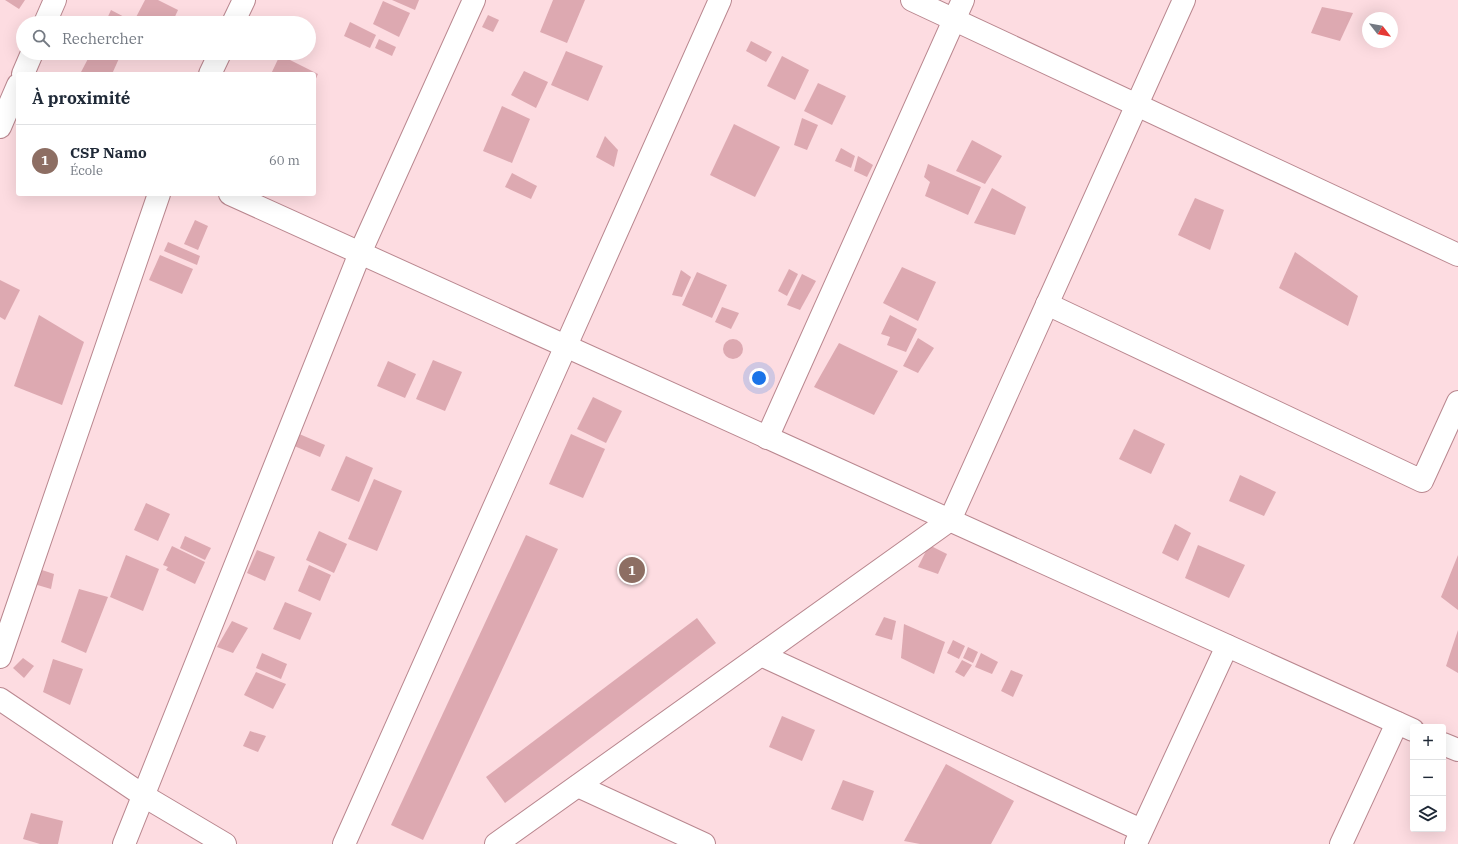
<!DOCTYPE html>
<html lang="fr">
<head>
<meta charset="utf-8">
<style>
	:root { --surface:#fff; --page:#f6f6f7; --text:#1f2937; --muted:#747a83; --line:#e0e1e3; --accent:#d93025 }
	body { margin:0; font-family:"IBM Plex Serif",serif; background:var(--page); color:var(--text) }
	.controls { position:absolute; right:12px; bottom:12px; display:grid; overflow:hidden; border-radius:4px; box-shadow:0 4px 16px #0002 }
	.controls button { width:36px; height:36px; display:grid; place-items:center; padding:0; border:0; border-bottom:1px solid var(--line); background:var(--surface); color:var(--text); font:20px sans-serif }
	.compass { position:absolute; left:1362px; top:12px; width:36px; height:36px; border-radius:50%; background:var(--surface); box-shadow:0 4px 16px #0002; rotate:121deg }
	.you { position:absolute; left:759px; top:378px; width:14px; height:14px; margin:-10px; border:3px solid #fff; border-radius:50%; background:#1a73e8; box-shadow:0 0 0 6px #1a73e833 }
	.badge { display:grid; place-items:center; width:26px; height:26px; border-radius:50%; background:var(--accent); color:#fff; font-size:13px; font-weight:700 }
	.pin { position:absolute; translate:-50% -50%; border:2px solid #fff; box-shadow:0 1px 4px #0006 }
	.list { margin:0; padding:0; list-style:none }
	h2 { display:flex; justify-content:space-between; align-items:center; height:52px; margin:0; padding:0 16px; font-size:17px }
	h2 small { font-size:13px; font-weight:400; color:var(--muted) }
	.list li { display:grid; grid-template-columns:26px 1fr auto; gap:12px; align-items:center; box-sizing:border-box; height:72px; padding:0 16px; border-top:1px solid var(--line) }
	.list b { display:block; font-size:15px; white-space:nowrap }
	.list p { margin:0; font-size:13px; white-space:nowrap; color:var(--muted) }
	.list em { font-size:13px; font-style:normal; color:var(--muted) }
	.icon { flex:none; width:22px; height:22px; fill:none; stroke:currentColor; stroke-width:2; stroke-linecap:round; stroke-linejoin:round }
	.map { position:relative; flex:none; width:1458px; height:844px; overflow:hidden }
	.search { position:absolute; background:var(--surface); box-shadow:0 4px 16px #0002; left:16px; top:16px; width:300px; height:44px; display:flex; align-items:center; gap:10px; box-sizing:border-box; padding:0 14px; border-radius:22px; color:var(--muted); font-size:15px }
	.panel { position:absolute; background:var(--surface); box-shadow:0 4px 16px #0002; left:16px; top:72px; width:300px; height:124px; border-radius:4px }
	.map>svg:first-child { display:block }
</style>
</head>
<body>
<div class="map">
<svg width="1458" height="844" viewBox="0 0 1458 844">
	<rect width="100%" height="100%" fill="#fddce1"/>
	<g fill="#dda9b1">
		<path d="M5 0H25L19 9Z"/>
		<path d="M145 0H158L178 10 172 23H133Z"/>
		<path d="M392 0H419L415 10Z"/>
		<path d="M553 0H585L567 43 540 32Z"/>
		<path d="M383 1 410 13 399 37 373 24Z"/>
		<path d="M1322 7 1353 13 1340 41 1311 33Z"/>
		<path d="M111 10 130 20 129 23H105Z"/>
		<path d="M488 15 499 20 493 32 482 27Z"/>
		<path d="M350 22 376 35 370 48 344 36Z"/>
		<path d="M379 39 396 47 392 56 375 48Z"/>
		<path d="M751 41 772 52 766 62 746 51Z"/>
		<path d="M566 51 603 66 588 101 551 85Z"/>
		<path d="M91 53 121 54 112 74H80Z"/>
		<path d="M280 55 318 74 314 83V74H271Z"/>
		<path d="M782 56 809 70 795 100 767 86Z"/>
		<path d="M524 71 548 82 536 108 511 95Z"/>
		<path d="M818 83 846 96 832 125 804 111Z"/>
		<path d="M502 106 530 119 512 163 483 151Z"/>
		<path d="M802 118 818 125 807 150 794 145Z"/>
		<path d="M734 124 780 147 755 197 710 175Z"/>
		<path d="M605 136 618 150 614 167 596 157Z"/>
		<path d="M972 140 1002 156 985 184 956 171Z"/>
		<path d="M841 148 855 156 851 168 835 161Z"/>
		<path d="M858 156 873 165 867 177 854 171Z"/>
		<path d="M928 164 981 187 968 215 925 196 930 182 924 177Z"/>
		<path d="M512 173 537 186 531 199 505 187Z"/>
		<path d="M992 188 1026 207 1015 235 974 223Z"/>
		<path d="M1195 198 1224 210 1210 250 1178 235Z"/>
		<path d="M195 220 208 226 198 250 184 244Z"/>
		<path d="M168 242 200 256 197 265 164 251Z"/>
		<path d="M1295 252 1358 296 1348 326 1279 288Z"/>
		<path d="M160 255 193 269 182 294 149 280Z"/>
		<path d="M902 267 936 282 918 321 883 303Z"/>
		<path d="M789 269 798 274 787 296 778 291Z"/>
		<path d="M681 270 691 277 682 297 672 295Z"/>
		<path d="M697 272 727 285 712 318 682 305Z"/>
		<path d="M802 274 816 281 800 310 787 305Z"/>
		<path d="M0 280 20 290 5 320 0 317Z"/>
		<path d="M722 307 739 313 731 329 715 322Z"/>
		<path d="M39 315 84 342 62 405 14 386Z"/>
		<path d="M890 315 917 329 906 352 887 345 890 337 881 334Z"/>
		<path d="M918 338 934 348 918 373 903 366Z"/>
		<circle cx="733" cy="349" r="10"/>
		<path d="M839 343 898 371 874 415 814 387Z"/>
		<path d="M433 360 462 372 445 411 416 399Z"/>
		<path d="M388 361 416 374 405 398 377 386Z"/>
		<path d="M593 397 622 411 606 443 577 429Z"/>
		<path d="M1134 429 1165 444 1151 474 1119 459Z"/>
		<path d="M297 433 325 445 320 457 292 445Z"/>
		<path d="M571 434 605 449 583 498 549 484Z"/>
		<path d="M346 456 373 468 359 502 331 490Z"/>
		<path d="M1240 475 1276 492 1264 516 1229 501Z"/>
		<path d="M374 479 402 491 377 551 348 539Z"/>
		<path d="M146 503 170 514 158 541 134 530Z"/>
		<path d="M1175 524 1191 533 1178 561 1162 553Z"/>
		<path d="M319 531 347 544 334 573 306 560Z"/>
		<path d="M526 535 558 549 423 840 391 825Z"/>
		<path d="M185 536 211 548 205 560 180 548Z"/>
		<path d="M929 545 947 554 938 574 918 567Z"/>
		<path d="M1198 545 1245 565 1229 598 1185 578Z"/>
		<path d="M172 546 205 562 195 584 166 570 168 567 163 565Z"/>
		<path d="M257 550 275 557 265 581 247 573Z"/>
		<path d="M126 555 159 569 143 611 110 597Z"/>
		<path d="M1458 555V610L1441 597Z"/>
		<path d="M309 565 331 575 320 601 298 591Z"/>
		<path d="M39 569 54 574 51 589 34 584Z"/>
		<path d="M79 589 108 597 86 653 61 642Z"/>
		<path d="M285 602 312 613 300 640 273 629Z"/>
		<path d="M884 617 896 621 892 640 875 635Z"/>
		<path d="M697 618 716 643 505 803 486 777Z"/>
		<path d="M232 621 248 628 233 653 217 647Z"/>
		<path d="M904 624 945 642 934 674 901 658Z"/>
		<path d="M1458 630V673L1446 666Z"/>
		<path d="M953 640 965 646 959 659 947 653Z"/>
		<path d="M968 647 978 652 973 663 963 658Z"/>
		<path d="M262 653 287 664 281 679 256 668Z"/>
		<path d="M981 653 998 662 992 674 975 667Z"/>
		<path d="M23 658 34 666 24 678 13 668Z"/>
		<path d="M53 659 83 669 70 705 43 692Z"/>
		<path d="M962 660 972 665 964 677 955 672Z"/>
		<path d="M1011 670 1023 675 1013 697 1001 691Z"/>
		<path d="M256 672 286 684 273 709 244 695Z"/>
		<path d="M782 716 815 730 802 761 769 747Z"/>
		<path d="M250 731 266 736 258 752 243 746Z"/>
		<path d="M946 764 1014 801 991 844H920L904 841Z"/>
		<path d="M843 780 874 791 863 821 831 809Z"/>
		<path d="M31 813 63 821 58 844H40L23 839Z"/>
	</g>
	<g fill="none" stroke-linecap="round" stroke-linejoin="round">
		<defs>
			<g id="minor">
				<path d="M912 0 1458 255"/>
				<path d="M45 23 55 0"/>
				<path d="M233 23 244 0"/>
				<path d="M23 74 32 53"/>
				<path d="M210 74 220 53"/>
				<path d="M0 127 18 85"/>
				<path d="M230 194 1413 730"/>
				<path d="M1047 304 1422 481 1458 402"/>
				<path d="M767 438 963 0"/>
				<path d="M761 655 1141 830"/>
				<path d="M0 657 159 194"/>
				<path d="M0 699 144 796 225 844"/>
				<path d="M1443 744 1458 750"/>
				<path d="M578 786 704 844"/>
				<path d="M1136 843 1227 646"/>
				<path d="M124 844 360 253 474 0"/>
				<path d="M344 844 720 0"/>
				<path d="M496 844 950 520 1184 0"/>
				<path d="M1341 844 1397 723"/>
			</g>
		</defs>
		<use href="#minor" stroke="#b9878f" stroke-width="24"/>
		<use href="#minor" stroke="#fff" stroke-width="22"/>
	</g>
</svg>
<div class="controls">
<button>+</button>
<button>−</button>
<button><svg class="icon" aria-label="layers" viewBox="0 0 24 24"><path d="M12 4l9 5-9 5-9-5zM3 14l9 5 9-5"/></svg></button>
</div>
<svg class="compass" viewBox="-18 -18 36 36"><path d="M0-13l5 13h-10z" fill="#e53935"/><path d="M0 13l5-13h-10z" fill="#747a83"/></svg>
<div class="you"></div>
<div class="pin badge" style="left:632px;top:570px;background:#8d6e63">1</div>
<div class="search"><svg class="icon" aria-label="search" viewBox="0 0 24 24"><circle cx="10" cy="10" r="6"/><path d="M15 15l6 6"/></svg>Rechercher</div>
<section class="panel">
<h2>À proximité<small></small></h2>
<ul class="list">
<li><span class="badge" style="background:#8d6e63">1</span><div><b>CSP Namo</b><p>École</p></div><em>60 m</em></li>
</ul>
</section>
</div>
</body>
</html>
